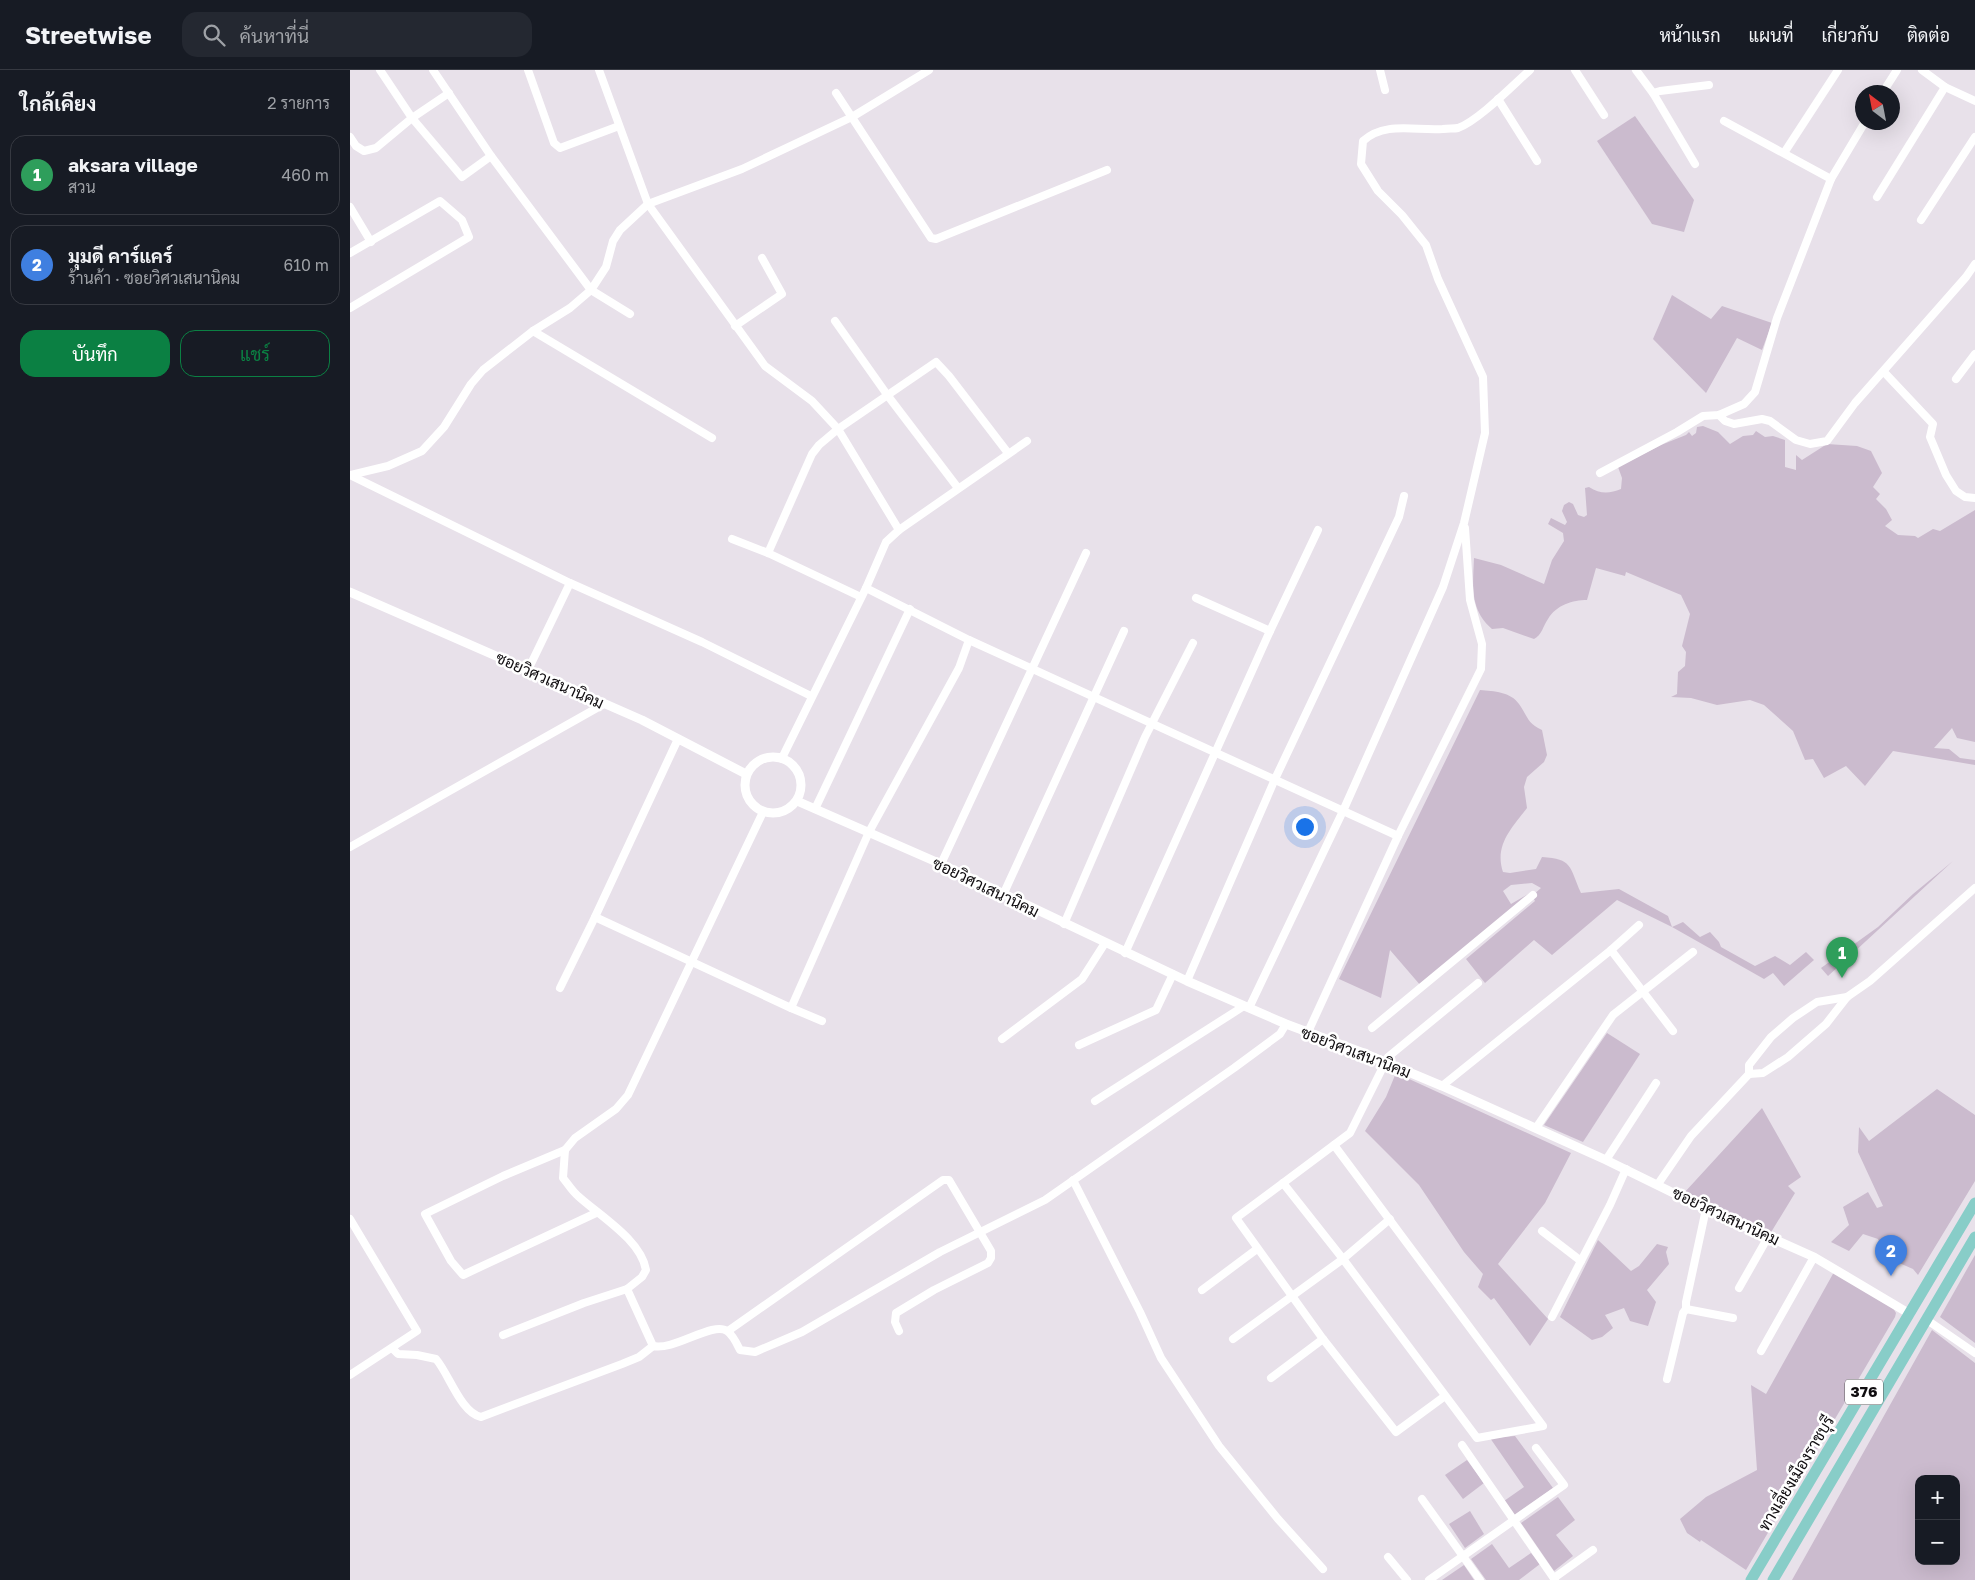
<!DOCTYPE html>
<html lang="th">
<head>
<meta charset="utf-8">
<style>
	:root { --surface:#171b24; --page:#242831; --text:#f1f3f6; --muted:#9ea1a6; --line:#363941; --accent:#0b8043 }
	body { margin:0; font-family:"Golos Text",Sarabun,sans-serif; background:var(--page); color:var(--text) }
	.controls { position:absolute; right:15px; bottom:15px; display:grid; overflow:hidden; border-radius:10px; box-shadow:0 5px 20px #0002 }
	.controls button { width:45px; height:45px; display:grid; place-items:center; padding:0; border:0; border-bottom:1px solid var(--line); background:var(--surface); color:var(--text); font:25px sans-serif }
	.compass { position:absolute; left:1505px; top:15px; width:45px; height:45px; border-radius:50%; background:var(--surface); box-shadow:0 5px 20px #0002; rotate:328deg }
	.you { position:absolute; left:954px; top:756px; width:18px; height:18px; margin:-12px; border:4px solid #fff; border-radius:50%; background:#1a73e8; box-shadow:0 0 0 8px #1a73e833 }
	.badge { display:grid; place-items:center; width:32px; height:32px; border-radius:50%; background:var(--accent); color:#fff; font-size:16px; font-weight:700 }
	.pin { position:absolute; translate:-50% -41px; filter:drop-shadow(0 1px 2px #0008) }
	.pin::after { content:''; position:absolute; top:26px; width:18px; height:15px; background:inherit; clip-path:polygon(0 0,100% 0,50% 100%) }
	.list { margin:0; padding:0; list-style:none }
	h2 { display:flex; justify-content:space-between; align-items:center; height:65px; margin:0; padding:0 20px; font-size:21px }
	h2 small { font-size:16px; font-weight:400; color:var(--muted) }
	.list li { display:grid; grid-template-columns:32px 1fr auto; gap:15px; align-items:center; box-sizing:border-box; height:80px; margin:0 10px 10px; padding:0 10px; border:1px solid var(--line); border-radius:15px }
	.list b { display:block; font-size:19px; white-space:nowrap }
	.list p { margin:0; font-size:16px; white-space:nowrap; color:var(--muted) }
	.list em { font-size:16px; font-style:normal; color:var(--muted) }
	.actions { display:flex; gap:10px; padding:15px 20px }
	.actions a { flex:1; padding:11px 0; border:1px solid var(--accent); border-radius:15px; text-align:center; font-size:18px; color:var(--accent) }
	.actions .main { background:var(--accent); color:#fff }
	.icon { flex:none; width:28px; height:28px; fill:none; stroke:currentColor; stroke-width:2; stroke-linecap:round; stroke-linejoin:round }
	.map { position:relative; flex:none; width:1625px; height:1510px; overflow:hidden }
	header { display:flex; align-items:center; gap:30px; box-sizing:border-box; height:70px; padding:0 25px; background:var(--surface); border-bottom:1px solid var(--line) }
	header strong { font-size:24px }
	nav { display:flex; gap:28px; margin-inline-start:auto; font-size:18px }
	.search { width:350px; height:45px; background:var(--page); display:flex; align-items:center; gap:12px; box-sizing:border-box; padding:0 18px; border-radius:15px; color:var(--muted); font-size:19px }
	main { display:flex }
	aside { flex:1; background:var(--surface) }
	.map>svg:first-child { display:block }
</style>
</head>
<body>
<header>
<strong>Streetwise</strong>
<div class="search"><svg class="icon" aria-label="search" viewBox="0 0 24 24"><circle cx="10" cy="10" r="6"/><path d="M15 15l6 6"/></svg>ค้นหาที่นี่</div>
<nav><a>หน้าแรก</a><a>แผนที่</a><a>เกี่ยวกับ</a><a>ติดต่อ</a></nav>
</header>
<main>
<aside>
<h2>ใกล้เคียง<small>2 รายการ</small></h2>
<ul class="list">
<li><span class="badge" style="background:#2e9e5b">1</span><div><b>aksara village</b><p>สวน</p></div><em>460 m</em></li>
<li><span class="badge" style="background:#3f7fe0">2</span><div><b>มุมดี คาร์แคร์</b><p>ร้านค้า · ซอยวิศวเสนานิคม</p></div><em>610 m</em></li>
</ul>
<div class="actions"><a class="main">บันทึก</a><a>แชร์</a></div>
</aside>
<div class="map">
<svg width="1625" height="1510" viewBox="0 0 1625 1510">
	<rect width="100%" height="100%" fill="#e8e1ea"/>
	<g fill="#cbbbce" fill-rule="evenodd">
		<path d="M1285 46 1344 130 1334 162 1302 154 1247 71Z"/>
		<path d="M1322 225 1361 249 1372 236 1422 253 1412 280 1387 268 1356 323 1303 269Z"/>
		<path d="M1353 356 1368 362 1380 374 1393 366 1403 365 1406 361 1415 367 1423 366 1435 370V397L1446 400V385L1452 390 1477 374 1507 376 1521 381 1532 403 1523 417 1530 424 1526 429 1536 439 1542 450 1535 456 1548 465 1565 466 1568 468 1583 459 1590 461 1625 440V672L1607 668 1602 658 1584 678 1599 679 1610 688 1625 690V695L1543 681 1515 716 1496 696 1474 708 1463 689 1455 690 1443 661 1414 635 1400 630 1367 635 1341 628 1321 627 1327 624 1328 602 1335 596 1336 582 1332 576 1340 544 1331 525 1276 502 1275 506 1246 498 1237 530C1223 530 1206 535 1198 549 1193 556 1192 565 1184 569L1153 558 1142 559C1119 539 1123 515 1124 488L1151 495 1194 514 1202 490 1214 471 1213 463 1198 454 1201 448 1215 455 1217 452 1212 441 1214 435 1219 432 1223 434 1228 445 1234 447 1237 445 1235 418 1239 417C1250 424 1259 424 1271 419L1272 408 1268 397 1311 375 1336 365 1339 362 1342 366 1346 363 1347 357Z"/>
		<path d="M1130 620C1144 621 1161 622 1169 634 1178 647 1177 653 1192 660L1197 685 1194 692 1177 707 1174 717 1177 738C1162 758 1144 775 1153 802L1160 803 1186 799 1192 787C1223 789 1219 796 1231 823L1269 819 1318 846 1322 857 1333 852 1350 867 1360 862 1369 872 1371 877 1405 896 1425 886 1440 895 1456 882 1464 890 1434 916 1423 903 1414 909 1322 857 1267 830 1202 885 1184 870 1135 913 1116 889 1185 831 1182 825 1071 916 1040 880 1031 928 989 909ZM1182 813 1191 818 1183 825 1180 823 1161 834 1153 821 1161 815Z"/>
		<path d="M1603 791 1478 906 1471 898 1528 857 1563 824Z"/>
		<path d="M1257 963 1290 984 1233 1072 1194 1055Z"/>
		<path d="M1046 1003 1221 1083 1195 1133 1148 1194 1198 1249 1180 1276 1144 1228 1141 1230 1128 1217 1133 1204 1114 1182 1069 1115 1015 1061 1036 1027Z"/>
		<path d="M1587 1019 1625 1045V1111L1568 1205 1563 1199 1540 1189 1538 1194 1528 1169 1513 1164 1499 1181 1481 1172 1499 1155 1493 1137 1518 1122 1527 1138 1533 1136 1508 1082 1509 1057 1519 1071Z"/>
		<path d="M1412 1038 1451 1107 1438 1116 1445 1123 1420 1164 1334 1123Z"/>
		<path d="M1248 1170 1281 1201 1289 1196 1307 1174 1318 1177 1316 1182 1319 1194 1297 1220 1306 1232 1298 1256 1280 1251 1274 1238 1255 1245 1263 1258 1252 1267 1242 1270 1210 1247Z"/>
		<path d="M1625 1185V1273L1590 1247Z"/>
		<path d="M1484 1202 1543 1238 1546 1243 1545 1247 1396 1500 1351 1470 1350 1472 1337 1463 1330 1449 1356 1427 1407 1400 1401 1315 1416 1324Z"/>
		<path d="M1582 1260 1625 1293V1510H1442ZM1569 1409H1606V1491H1569Z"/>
		<path d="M1165 1366 1203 1418 1164 1445 1154 1431 1174 1417 1140 1368Z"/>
		<path d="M1117 1390 1134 1413 1113 1429 1095 1405Z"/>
		<path d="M1208 1427 1225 1450 1206 1465 1223 1486 1204 1501 1171 1453Z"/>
		<path d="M1120 1441 1134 1464 1115 1478 1099 1454Z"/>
		<path d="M1142 1474 1159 1498 1181 1483 1190 1494 1169 1510H1136L1121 1489Z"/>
		<path d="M1114 1495 1124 1510H1092Z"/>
	</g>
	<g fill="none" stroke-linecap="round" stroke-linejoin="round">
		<g stroke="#fff" stroke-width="8">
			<path d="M30 0 62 48 112 107 141 86"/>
			<path d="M83 0 141 86 241 220 280 244"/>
			<path d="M178 0 204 73 210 78 269 56"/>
			<path d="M249 0 298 134 415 296 462 331 488 359 549 460"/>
			<path d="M1030 0 1035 20"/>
			<path d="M1225 0 1254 45"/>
			<path d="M1286 0 1303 23 1345 94"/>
			<path d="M1572 0 1595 17 1625 31"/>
			<path d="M1533 22 1547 0"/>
			<path d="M486 23 581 168 586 169 757 100"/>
			<path d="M1303 23 1310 21 1359 15"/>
			<path d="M1148 29 1187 91"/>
			<path d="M1374 51 1481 109"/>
			<path d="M0 67 6 76 14 81 26 78 62 48 99 23"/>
			<path d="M1434 83 1488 0"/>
			<path d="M1527 127 1595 17"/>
			<path d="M0 137 21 172"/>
			<path d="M1571 150 1625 67"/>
			<path d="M0 183 90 131 112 150 119 167 0 238"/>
			<path d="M485 251 538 326 608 418"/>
			<path d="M385 256 432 224 412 188"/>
			<path d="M183 261 362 368"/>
			<path d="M1534 302 1583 354 1580 367 1596 405 1606 421 1615 427 1625 428"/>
			<path d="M1606 309 1625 284"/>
			<path d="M1369 345 1375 351 1384 354 1412 349 1420 351 1446 370 1460 374 1477 371 1505 333 1616 207 1625 194"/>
			<path d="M1250 403 1327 362 1353 346 1369 345 1394 334 1405 322 1427 248 1481 109 1515 52"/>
			<path d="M0 405 38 396 72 381 94 357 121 314 133 300 183 261 220 238 241 220 256 197 263 171 270 160 298 134 392 99 502 47 579 0"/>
			<path d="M0 405 220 513 352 572 461 626"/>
			<path d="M382 469 418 483 511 527"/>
			<path d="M418 483 462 384 469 375 488 359 586 292 599 306 658 383"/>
			<path d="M516 518 619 570 1048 766"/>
			<path d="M846 528 920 561"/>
			<path d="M178 600 220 513"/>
			<path d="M328 669 245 847 441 938 472 951"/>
			<path d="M432 688 516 518 536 472 549 460 677 371"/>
			<path d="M465 739 560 539"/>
			<path d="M413 742 278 1025 266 1039 225 1068 215 1080 213 1108C218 1114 222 1121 228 1126 250 1146 291 1170 296 1200L292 1207 277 1219 303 1276C324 1281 363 1251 377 1261 383 1265 387 1274 390 1280L405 1282 452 1262 590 1182 695 1130 884 998 930 964 936 954"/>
			<path d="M0 777 254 634"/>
			<path d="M591 794 736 483"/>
			<path d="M653 825 774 561"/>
			<path d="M714 854 795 667 843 573"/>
			<path d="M1261 880 1289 855"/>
			<path d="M775 883 920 561 968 460"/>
			<path d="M837 911 925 709 1049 447 1054 426"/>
			<path d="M210 918 245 847"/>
			<path d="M441 938 519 762 609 598 619 570"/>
			<path d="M899 938 993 741 1093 517 1114 453 1135 363 1133 307 1088 209 1076 175 1052 145 1028 121 1011 94 1013 71C1035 51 1065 61 1093 59 1098 58 1104 59 1108 58 1128 51 1163 15 1180 0"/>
			<path d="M1022 958 1183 825"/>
			<path d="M958 962 1048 766 1131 599 1132 574 1120 530 1115 458"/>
			<path d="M652 969 732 909 755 873"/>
			<path d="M729 975 806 940 823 904"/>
			<path d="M1399 1004V995L1421 967 1443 948 1467 932 1497 927"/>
			<path d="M1092 1016 1261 880 1323 961"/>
			<path d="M745 1031 894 936"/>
			<path d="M1186 1058 1263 945 1343 882"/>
			<path d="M215 1080 153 1106 75 1144 101 1191 113 1205 246 1143"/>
			<path d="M1256 1090 1306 1013"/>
			<path d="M723 1110 790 1242 811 1288 869 1376 928 1449 973 1499"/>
			<path d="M933 1113 993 1189 1127 1368 1193 1356 984 1075"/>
			<path d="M1308 1114 1341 1066 1399 1004 1413 1003 1438 987 1476 954 1497 927 1520 911 1625 818"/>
			<path d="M0 1149 67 1261 0 1305"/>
			<path d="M1192 1161 1231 1191"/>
			<path d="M1389 1218 1418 1167"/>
			<path d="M852 1220 907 1179"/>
			<path d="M1336 1239 1383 1248"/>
			<path d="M1202 1247 1260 1135 1276 1099"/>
			<path d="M1577 1250 1625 1283"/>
			<path d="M378 1261 593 1110H599L641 1181V1188L638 1193 584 1220 546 1243 545 1252 549 1261"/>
			<path d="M153 1265 234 1233 277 1219"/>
			<path d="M883 1269 993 1189 1040 1149"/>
			<path d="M42 1278 48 1284 67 1285 86 1289C99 1304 111 1343 131 1347L272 1294 289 1287 303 1276"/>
			<path d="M1411 1281 1464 1187"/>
			<path d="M921 1308 973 1269"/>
			<path d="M1317 1309 1333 1243 1336 1239V1232L1356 1139"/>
			<path d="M1095 1326 1046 1362 973 1269 886 1148 1000 1063 1038 987 1128 913"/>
			<path d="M1112 1375 1205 1510"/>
			<path d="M1072 1429 1130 1510"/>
			<path d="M1038 1487 1057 1510"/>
			<path d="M1204 1508 1243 1480"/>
			<path d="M1079 1510 1214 1415 1186 1378"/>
		</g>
		<g stroke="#fff" stroke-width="9">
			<path d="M0 522 292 650 396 704"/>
			<circle cx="423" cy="715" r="28"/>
			<path d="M447 731 591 794 837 911 936 954 1011 982 1092 1016 1256 1090 1356 1139 1464 1187 1560 1244"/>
		</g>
		<g stroke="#88cdc8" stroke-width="11">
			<path d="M1401 1510 1625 1133"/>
			<path d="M1423 1510 1625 1167"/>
		</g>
	</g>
	<g text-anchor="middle" stroke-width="5" stroke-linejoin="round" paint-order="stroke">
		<rect fill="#fff" stroke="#585658" stroke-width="1" x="1495" y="1309.5" width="38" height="25" rx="4"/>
		<g font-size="15" font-weight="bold" fill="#100d10">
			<text x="1514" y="1327">376</text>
		</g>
		<g font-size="16" fill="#100d10" stroke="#fff">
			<text transform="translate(200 610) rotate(24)" y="6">ซอยวิศวเสนานิคม</text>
			<text transform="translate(636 817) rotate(26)" y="6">ซอยวิศวเสนานิคม</text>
			<text transform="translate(1006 982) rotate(21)" y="6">ซอยวิศวเสนานิคม</text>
			<text transform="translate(1376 1146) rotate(25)" y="6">ซอยวิศวเสนานิคม</text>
			<text transform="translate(1446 1403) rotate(-59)" y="6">ทางเลี่ยงเมืองราชบุรี</text>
		</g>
	</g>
</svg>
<div class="controls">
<button>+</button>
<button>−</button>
</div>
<svg class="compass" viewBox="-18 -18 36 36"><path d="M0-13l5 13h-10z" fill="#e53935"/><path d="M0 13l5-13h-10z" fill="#9ea1a6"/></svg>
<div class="you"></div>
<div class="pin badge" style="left:1492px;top:908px;background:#2e9e5b">1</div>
<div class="pin badge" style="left:1541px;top:1206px;background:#3f7fe0">2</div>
</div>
</main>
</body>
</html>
